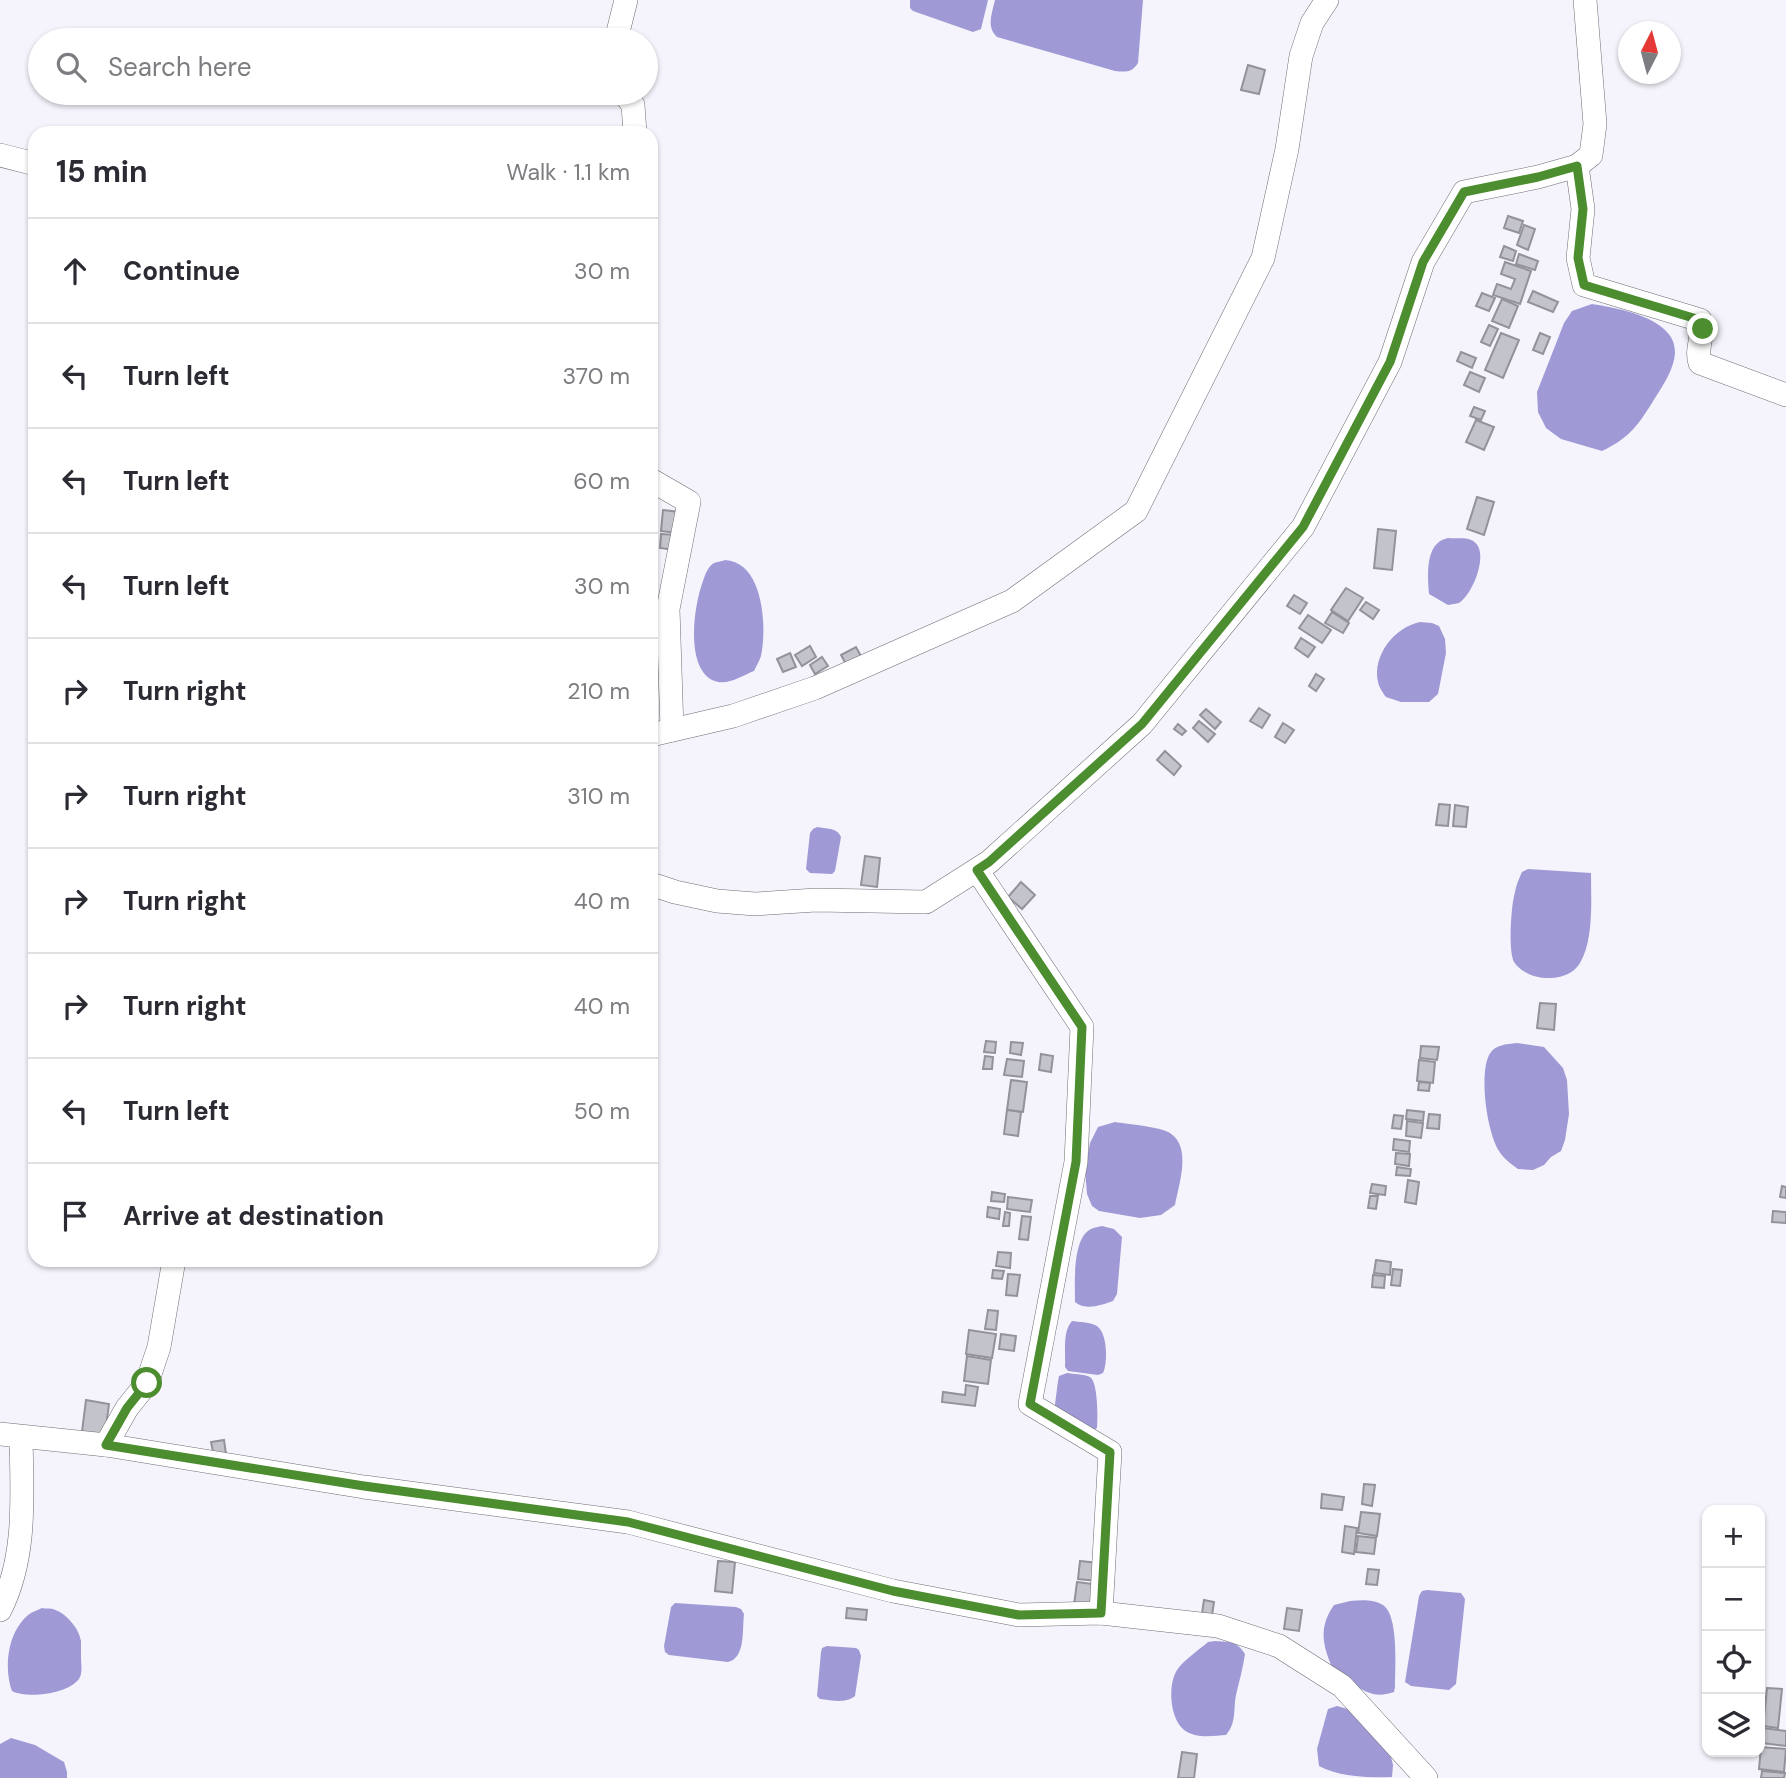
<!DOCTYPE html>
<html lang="en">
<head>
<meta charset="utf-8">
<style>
	:root { --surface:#fff; --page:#f7f7f7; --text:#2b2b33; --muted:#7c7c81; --line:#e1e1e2 }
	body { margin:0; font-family:"DM Sans",sans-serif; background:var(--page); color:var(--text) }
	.controls { position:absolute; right:21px; bottom:21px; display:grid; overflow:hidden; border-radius:14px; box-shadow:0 2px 5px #0004 }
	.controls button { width:63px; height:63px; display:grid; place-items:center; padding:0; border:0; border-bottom:2px solid var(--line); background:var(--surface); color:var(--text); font:35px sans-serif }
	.compass { position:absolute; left:1618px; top:21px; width:63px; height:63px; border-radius:50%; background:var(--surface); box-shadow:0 2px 5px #0004; rotate:6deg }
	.stop { position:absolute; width:21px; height:21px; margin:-16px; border:5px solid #4c8d2f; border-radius:50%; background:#fff }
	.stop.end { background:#4c8d2f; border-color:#fff; box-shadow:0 2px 7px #0008 }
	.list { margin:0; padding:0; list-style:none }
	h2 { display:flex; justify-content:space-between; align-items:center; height:91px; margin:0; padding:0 28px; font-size:30px }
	h2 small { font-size:23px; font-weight:400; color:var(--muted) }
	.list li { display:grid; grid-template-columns:46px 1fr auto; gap:21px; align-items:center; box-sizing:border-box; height:105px; padding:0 28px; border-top:2px solid var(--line) }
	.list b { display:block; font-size:26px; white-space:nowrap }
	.list em { font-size:23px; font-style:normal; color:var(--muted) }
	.icon { flex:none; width:38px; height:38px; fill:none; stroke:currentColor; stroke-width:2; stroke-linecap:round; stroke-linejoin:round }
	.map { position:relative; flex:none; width:1786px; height:1778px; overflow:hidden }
	.search { position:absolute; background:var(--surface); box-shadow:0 2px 5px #0004; left:28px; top:28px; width:630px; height:77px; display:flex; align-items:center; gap:18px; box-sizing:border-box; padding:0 24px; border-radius:38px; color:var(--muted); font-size:26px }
	.panel { position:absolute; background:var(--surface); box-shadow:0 2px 5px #0004; left:28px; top:126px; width:630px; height:1141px; border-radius:21px }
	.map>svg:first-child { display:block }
</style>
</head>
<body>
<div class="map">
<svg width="1786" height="1778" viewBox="0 0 1786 1778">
	<rect width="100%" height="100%" fill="#f5f4fc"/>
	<g fill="#9f9ad6">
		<path d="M910 0H988L981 29 973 32 913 11 910 8Z"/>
		<path d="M995 0H1143L1138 63C1132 73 1125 72 1115 71L997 37C986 27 992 13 995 0Z"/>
		<path d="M1592 304C1617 308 1677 318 1675 353 1674 369 1664 384 1655 398 1639 424 1631 437 1602 451L1561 439 1546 428 1538 412 1537 392 1564 323 1572 311Z"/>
		<path d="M1448 538C1455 539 1465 537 1471 540 1492 548 1473 595 1459 603 1456 604 1452 604 1448 605L1429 594C1428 576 1424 543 1448 538Z"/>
		<path d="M725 560C764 562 767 628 761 656 759 662 756 666 754 671 741 676 727 687 712 680 685 665 694 605 703 581 705 575 708 566 714 563 716 562 723 561 725 560Z"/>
		<path d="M1420 622 1432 623 1439 626 1445 639 1446 653 1438 694 1429 702H1401L1386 697C1383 693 1379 687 1378 682 1372 655 1395 627 1420 622Z"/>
		<path d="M817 827C826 829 837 827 841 837L835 871 832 874 810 873 806 869 810 833 813 829Z"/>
		<path d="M1528 869 1591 873C1591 899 1594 940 1580 963 1574 973 1563 977 1552 978 1539 979 1522 974 1514 962 1508 951 1511 905 1515 892 1516 885 1519 879 1522 872Z"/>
		<path d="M1517 1043 1544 1047 1563 1068 1567 1080 1569 1114 1565 1140 1561 1151 1551 1157 1544 1165 1533 1170 1518 1169C1511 1164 1503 1158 1499 1151 1487 1132 1479 1076 1489 1055 1494 1045 1506 1044 1517 1043Z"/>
		<path d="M1115 1122C1127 1124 1162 1127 1170 1133 1192 1147 1179 1184 1175 1205L1161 1215 1140 1218 1099 1211 1092 1206 1087 1194 1085 1170 1090 1143 1098 1127Z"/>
		<path d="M1102 1226 1114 1229 1122 1237 1117 1294 1113 1301C1101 1305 1086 1311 1075 1302 1075 1284 1072 1238 1091 1229 1095 1227 1099 1227 1102 1226Z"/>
		<path d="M1072 1321C1079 1322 1088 1322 1095 1325 1108 1330 1108 1364 1103 1373L1098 1375 1068 1371 1065 1367C1066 1353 1062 1332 1072 1321Z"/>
		<path d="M1067 1373C1073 1374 1084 1374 1090 1377 1098 1382 1098 1419 1097 1428L1092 1431 1054 1412 1058 1381 1059 1376Z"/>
		<path d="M1427 1590 1461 1593 1465 1599 1456 1684 1449 1690 1411 1686 1405 1682 1419 1596 1422 1591Z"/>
		<path d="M1350 1601C1361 1600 1373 1599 1383 1605 1399 1615 1395 1670 1395 1687L1394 1692C1378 1697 1372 1695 1357 1687 1352 1684 1342 1681 1338 1677 1334 1672 1330 1663 1328 1657 1321 1637 1322 1622 1334 1605Z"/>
		<path d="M675 1603 736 1607 741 1609 744 1614C742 1629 746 1658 728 1662L669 1655 665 1652 664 1646 671 1607Z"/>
		<path d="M42 1608C46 1609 49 1608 53 1609 66 1613 79 1628 81 1641 81 1646 81 1652 81 1657 81 1664 83 1673 79 1679 68 1694 27 1699 12 1691 4 1668 7 1634 27 1616 31 1612 36 1611 42 1608Z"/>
		<path d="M1215 1641C1230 1642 1237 1641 1245 1654 1243 1668 1239 1682 1236 1695 1233 1710 1237 1722 1226 1735 1213 1736 1194 1739 1183 1729 1170 1717 1168 1686 1176 1672 1181 1662 1200 1649 1208 1642Z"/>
		<path d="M827 1646 856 1648 859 1650 861 1656 855 1696C846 1704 831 1700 820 1699L817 1696 821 1652 822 1648Z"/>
		<path d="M1337 1706 1351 1710 1391 1757 1393 1765 1392 1777C1369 1778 1339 1777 1319 1766L1317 1749 1328 1709Z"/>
		<path d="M11 1738 35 1745 64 1762 67 1772V1778H0V1744Z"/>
	</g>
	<g fill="#c3c3cb" stroke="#93929a" stroke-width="2">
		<path d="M1248 65 1265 70 1259 94 1241 90Z"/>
		<path d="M1508 216 1523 221 1519 233 1504 228Z"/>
		<path d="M1524 225 1535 229 1528 250 1517 245Z"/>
		<path d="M1504 246 1516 251 1513 261 1500 257Z"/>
		<path d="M1519 254 1538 261 1535 270 1516 264Z"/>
		<path d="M1505 262 1531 271 1520 304 1493 295 1497 284 1511 289 1515 279 1501 274Z"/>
		<path d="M1533 291 1558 302 1553 312 1528 302Z"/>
		<path d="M1482 293 1495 298 1489 311 1476 306Z"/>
		<path d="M1502 299 1518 306 1509 328 1492 321Z"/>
		<path d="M1489 325 1498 329 1490 346 1481 342Z"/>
		<path d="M1501 333 1519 340 1503 378 1485 370Z"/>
		<path d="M1540 333 1550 337 1543 354 1533 350Z"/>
		<path d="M1461 352 1476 358 1472 368 1457 361Z"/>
		<path d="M1470 372 1485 378 1479 392 1464 385Z"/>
		<path d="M1474 407 1485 411 1481 420 1470 416Z"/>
		<path d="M1476 420 1494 427 1484 450 1466 442Z"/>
		<path d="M1477 497 1494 502 1484 535 1467 529Z"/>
		<path d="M663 510 680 512 678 533 661 531Z"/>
		<path d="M1378 529 1396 531 1392 570 1374 568Z"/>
		<path d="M661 534 676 535 675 550 660 548Z"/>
		<path d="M1346 588 1363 598 1348 621 1331 610Z"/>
		<path d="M1294 595 1307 603 1300 614 1287 606Z"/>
		<path d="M1366 602 1379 610 1373 619 1360 610Z"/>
		<path d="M1332 612 1349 623 1343 633 1325 623Z"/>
		<path d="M1308 615 1331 630 1322 643 1299 628Z"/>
		<path d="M1301 638 1315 647 1308 657 1295 648Z"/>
		<path d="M810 646 816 657 802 666 795 655Z"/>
		<path d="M856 647 862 658 847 666 841 655Z"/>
		<path d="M790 653 796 667 783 672 777 659Z"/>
		<path d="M822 657 828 666 815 674 810 665Z"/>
		<path d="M1316 674 1324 679 1316 691 1309 686Z"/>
		<path d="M1259 708 1270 715 1262 728 1250 721Z"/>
		<path d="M1206 709 1221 722 1215 729 1200 715Z"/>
		<path d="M1199 721 1215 734 1208 742 1193 728Z"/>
		<path d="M1283 723 1294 730 1285 743 1275 737Z"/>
		<path d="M1178 724 1186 731 1182 735 1174 729Z"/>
		<path d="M1165 751 1181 766 1174 775 1157 760Z"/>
		<path d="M1439 804 1450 805 1448 826 1436 825Z"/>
		<path d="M1455 805 1468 807 1466 827 1453 826Z"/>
		<path d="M865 856 880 858 877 887 861 885Z"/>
		<path d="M1021 882 1035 895 1022 909 1008 897Z"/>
		<path d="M1540 1003 1556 1004 1554 1030 1537 1028Z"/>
		<path d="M986 1041 996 1042 995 1053 984 1052Z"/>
		<path d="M1011 1042 1023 1043 1021 1055 1010 1053Z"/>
		<path d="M1421 1046 1439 1047 1437 1060 1420 1058Z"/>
		<path d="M1041 1054 1053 1056 1051 1072 1039 1070Z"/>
		<path d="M985 1056 993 1057 992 1069H983Z"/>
		<path d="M1007 1059 1024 1061 1022 1077 1004 1075Z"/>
		<path d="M1419 1060 1435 1062 1433 1083 1417 1081Z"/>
		<path d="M1011 1080 1027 1082 1023 1112 1007 1110Z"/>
		<path d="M1419 1082 1430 1083 1429 1091 1418 1090Z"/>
		<path d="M1007 1110 1021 1112 1018 1136 1004 1134Z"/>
		<path d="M1407 1110 1424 1112 1423 1121 1406 1119Z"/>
		<path d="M1429 1114 1440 1115 1439 1129 1427 1128Z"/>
		<path d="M1394 1115 1403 1116 1401 1129 1392 1128Z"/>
		<path d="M1407 1121 1423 1123 1421 1138 1406 1136Z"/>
		<path d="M1394 1139 1410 1141 1409 1152 1393 1150Z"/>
		<path d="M1396 1153 1410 1154 1409 1166 1395 1164Z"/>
		<path d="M1397 1167 1411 1169 1410 1176 1396 1175Z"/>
		<path d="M1408 1180 1419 1182 1416 1204 1405 1202Z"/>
		<path d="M1372 1184 1386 1186 1385 1195 1370 1193Z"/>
		<path d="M1782 1186 1786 1187V1198L1780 1197Z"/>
		<path d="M992 1192 1005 1194 1004 1202 991 1201Z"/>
		<path d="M1370 1196H1378L1376 1209 1368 1208Z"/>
		<path d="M1008 1197 1032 1200 1030 1212 1007 1209Z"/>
		<path d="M988 1207 1000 1209 999 1219 987 1217Z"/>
		<path d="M1773 1211 1786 1212V1223L1772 1222Z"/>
		<path d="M1005 1212 1010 1213 1009 1226H1003Z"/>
		<path d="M1022 1216 1031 1217 1028 1240 1019 1239Z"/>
		<path d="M998 1252 1011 1253 1010 1268 996 1266Z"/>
		<path d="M1376 1260 1391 1262 1390 1275 1374 1273Z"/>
		<path d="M1393 1269 1402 1270 1400 1286 1391 1285Z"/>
		<path d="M993 1270 1004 1271 1002 1279 992 1278Z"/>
		<path d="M1008 1274 1020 1275 1017 1296 1006 1295Z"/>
		<path d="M1373 1275 1385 1276 1384 1288 1372 1287Z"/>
		<path d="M988 1310 998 1311 996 1330 985 1329Z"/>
		<path d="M969 1330 996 1334 992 1358 966 1354Z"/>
		<path d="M1001 1334 1016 1336 1014 1351 999 1349Z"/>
		<path d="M967 1356 991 1360 988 1384 964 1381Z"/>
		<path d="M966 1385 978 1387 975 1406 942 1402 943 1392 965 1395Z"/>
		<path d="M86 1400 109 1404 105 1435 82 1432Z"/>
		<path d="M224 1440 226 1454 214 1457 211 1442Z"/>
		<path d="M1364 1484 1375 1485 1372 1506 1362 1504Z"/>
		<path d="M1322 1494 1344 1497 1342 1510 1321 1508Z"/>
		<path d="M1361 1512 1380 1514 1377 1536 1358 1533Z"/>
		<path d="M1345 1526 1357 1528 1354 1554 1342 1552Z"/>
		<path d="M1358 1536 1376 1538 1374 1554 1356 1552Z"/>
		<path d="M718 1561 735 1562 732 1593 715 1591Z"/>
		<path d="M1080 1561 1099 1563 1097 1581 1078 1579Z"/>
		<path d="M1368 1569 1379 1570 1377 1585 1366 1584Z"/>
		<path d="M1077 1582 1093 1584 1090 1607 1074 1605Z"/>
		<path d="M1204 1600 1214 1602 1211 1622 1201 1620Z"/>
		<path d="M847 1608 867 1610 866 1620 846 1618Z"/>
		<path d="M1287 1608 1302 1610 1299 1631 1284 1629Z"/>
		<path d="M1767 1688 1782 1689 1778 1728 1763 1726Z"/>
		<path d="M1763 1728 1786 1731V1746L1762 1743Z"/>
		<path d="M1761 1747 1786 1749 1784 1772 1759 1769Z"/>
		<path d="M1182 1752 1197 1754 1194 1778H1178Z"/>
		<path d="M1762 1771 1785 1773 1784 1778H1761Z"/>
	</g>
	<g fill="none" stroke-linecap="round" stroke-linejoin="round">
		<defs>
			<g id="minor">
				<path d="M616 40 626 0"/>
				<path d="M624 93 633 105 635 133"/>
				<path d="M0 155 35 164"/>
				<path d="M1577 166 1583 209 1578 258 1584 285 1700 320C1705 335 1695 349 1700 363L1786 395"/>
				<path d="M651 480 689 502 668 609 672 730"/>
				<path d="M651 735 733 716 815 688 1012 601 1136 511 1263 258 1287 149 1301 56 1312 23 1327 0"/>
				<path d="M977 870 1082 1027 1076 1162 1030 1404 1110 1452 1101 1613"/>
				<path d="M651 884 675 892 717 901 755 904 816 900 926 902 989 862 1142 724 1303 527 1390 362 1423 262 1464 192 1538 177 1577 166 1591 155 1595 124 1585 0"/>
				<path d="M0 1434 106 1445 364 1487 628 1522 893 1591 1019 1615 1101 1613 1218 1626 1279 1646 1342 1686 1426 1778"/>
				<path d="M106 1445 127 1408 147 1383 159 1347 174 1260"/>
				<path d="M0 1610C27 1557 22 1495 21 1437"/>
			</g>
		</defs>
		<use href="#minor" stroke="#6d6d73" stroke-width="24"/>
		<use href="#minor" stroke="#fff" stroke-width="23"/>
	</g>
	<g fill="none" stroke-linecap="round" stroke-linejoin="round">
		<path stroke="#4c8d2f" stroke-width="9" d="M147 1383 127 1408 106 1445 364 1486 628 1522 893 1591 1019 1615 1101 1613 1110 1452 1030 1404 1076 1162 1082 1027 977 870 989 862 1142 724 1303 527 1390 362 1423 262 1464 192 1538 177 1577 166 1583 209 1578 258 1584 285 1700 320 1703 329"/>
	</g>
</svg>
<div class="controls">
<button>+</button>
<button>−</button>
<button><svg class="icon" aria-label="locate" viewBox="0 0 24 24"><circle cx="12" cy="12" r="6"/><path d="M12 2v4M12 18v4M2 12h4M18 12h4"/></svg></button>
<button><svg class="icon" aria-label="layers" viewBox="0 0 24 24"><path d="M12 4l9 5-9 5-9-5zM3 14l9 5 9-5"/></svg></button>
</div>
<svg class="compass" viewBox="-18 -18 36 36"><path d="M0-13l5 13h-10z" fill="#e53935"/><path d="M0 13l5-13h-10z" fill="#7c7c81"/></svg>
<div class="stop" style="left:147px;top:1383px"></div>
<div class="stop end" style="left:1703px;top:329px"></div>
<div class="search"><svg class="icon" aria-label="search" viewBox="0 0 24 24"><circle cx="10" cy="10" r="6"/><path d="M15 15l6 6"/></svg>Search here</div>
<section class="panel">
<h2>15 min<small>Walk · 1.1 km</small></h2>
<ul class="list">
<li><svg class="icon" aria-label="ahead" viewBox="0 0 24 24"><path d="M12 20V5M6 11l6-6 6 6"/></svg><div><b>Continue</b></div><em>30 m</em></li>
<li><svg class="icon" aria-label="left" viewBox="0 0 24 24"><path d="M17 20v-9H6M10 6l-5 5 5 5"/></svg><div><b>Turn left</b></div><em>370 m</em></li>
<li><svg class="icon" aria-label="left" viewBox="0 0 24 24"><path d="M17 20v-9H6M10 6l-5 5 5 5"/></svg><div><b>Turn left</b></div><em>60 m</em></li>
<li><svg class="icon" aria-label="left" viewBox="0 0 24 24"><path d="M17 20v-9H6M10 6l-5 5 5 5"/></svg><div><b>Turn left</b></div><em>30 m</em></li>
<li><svg class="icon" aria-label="right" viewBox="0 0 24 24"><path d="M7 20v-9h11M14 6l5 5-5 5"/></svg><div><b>Turn right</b></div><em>210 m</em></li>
<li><svg class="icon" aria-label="right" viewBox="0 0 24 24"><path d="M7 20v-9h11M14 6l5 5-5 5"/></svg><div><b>Turn right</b></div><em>310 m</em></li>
<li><svg class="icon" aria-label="right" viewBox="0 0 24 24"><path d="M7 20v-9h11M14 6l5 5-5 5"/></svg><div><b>Turn right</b></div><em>40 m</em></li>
<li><svg class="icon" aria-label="right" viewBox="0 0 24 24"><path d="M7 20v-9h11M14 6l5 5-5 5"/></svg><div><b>Turn right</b></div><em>40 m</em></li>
<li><svg class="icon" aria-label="left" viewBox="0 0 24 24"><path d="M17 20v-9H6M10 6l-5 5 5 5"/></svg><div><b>Turn left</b></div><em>50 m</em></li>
<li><svg class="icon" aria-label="arrive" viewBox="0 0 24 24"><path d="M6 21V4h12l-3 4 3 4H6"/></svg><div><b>Arrive at destination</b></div></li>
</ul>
</section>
</div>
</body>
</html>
